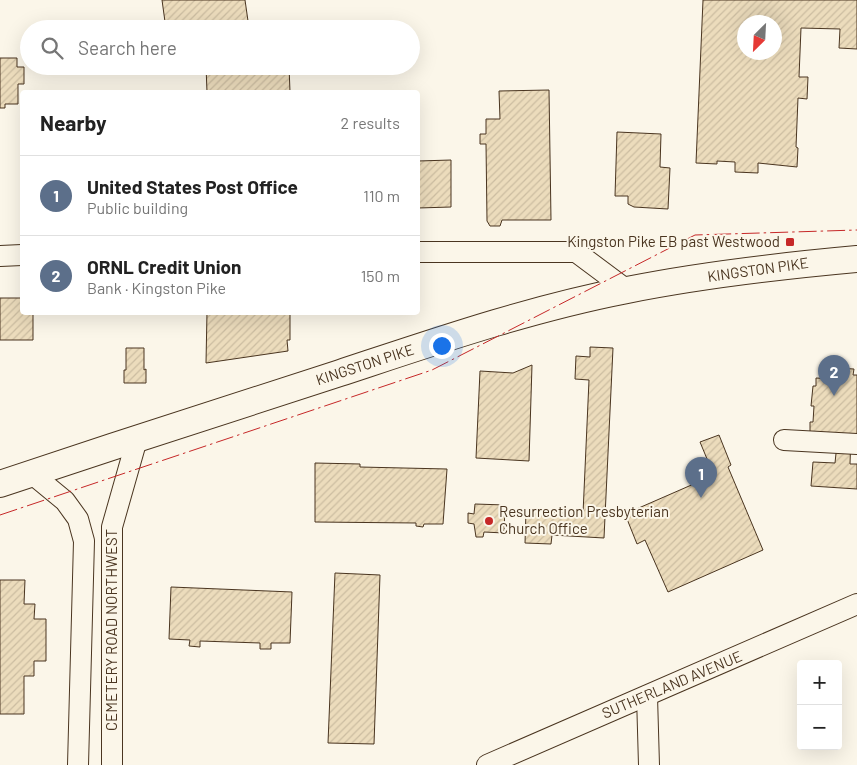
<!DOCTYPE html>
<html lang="en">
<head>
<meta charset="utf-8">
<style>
	:root { --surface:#fff; --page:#f2f2f2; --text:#222; --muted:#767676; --line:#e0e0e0; --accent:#c62828 }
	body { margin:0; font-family:Barlow,sans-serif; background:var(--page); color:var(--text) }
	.controls { position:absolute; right:15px; bottom:15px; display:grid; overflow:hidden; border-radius:5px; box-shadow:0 5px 20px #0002 }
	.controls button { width:45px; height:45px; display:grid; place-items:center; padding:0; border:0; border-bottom:1px solid var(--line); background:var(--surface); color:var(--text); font:25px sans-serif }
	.compass { position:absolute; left:737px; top:15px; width:45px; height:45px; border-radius:50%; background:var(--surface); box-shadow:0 5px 20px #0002; rotate:204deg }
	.you { position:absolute; left:441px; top:345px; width:18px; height:18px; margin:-12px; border:4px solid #fff; border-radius:50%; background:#1a73e8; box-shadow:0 0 0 8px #1a73e833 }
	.badge { display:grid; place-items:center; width:32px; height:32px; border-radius:50%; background:var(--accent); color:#fff; font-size:16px; font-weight:700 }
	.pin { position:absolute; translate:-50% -41px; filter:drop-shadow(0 1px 2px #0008) }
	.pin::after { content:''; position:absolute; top:26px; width:18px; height:15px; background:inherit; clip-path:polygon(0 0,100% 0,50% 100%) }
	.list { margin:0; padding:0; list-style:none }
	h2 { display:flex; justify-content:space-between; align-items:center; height:65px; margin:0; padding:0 20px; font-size:21px }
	h2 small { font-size:16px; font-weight:400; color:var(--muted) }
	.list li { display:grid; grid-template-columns:32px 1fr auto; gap:15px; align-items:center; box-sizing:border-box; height:80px; padding:0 20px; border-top:1px solid var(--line) }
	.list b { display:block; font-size:19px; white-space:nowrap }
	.list p { margin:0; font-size:16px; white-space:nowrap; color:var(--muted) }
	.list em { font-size:16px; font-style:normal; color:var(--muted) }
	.icon { flex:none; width:28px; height:28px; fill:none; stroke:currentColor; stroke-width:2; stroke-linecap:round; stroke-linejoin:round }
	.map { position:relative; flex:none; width:857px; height:765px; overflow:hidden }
	.search { position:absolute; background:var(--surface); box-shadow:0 5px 20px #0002; left:20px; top:20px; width:400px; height:55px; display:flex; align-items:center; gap:12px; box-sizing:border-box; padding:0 18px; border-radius:28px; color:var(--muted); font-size:19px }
	.panel { position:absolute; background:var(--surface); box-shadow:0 5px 20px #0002; left:20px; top:90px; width:400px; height:225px; border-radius:5px }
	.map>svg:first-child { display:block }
</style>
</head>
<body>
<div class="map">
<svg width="857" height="765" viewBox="0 0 857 765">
	<defs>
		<pattern id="building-hatch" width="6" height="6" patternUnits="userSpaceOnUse" patternTransform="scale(1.25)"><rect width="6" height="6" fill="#ecdcbc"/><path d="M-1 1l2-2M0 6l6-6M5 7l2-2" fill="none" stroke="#ccbda1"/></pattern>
	</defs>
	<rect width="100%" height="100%" fill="#fbf6e9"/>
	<g fill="url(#building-hatch)" stroke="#4a3520" fill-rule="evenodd">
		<path d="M162 0H245L248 21 193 29H166Z"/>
		<path d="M703 0H857V49L839 48 840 29 801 28 799 77H808L807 99 798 98 796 147 798 148 797 167 758 163V173L735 172V162L717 161V164L696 163ZM744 22H774V52H744Z"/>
		<path d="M0 58H17V67H24V84H18V104H5V108H0Z"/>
		<path d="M206 66H289L290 92H207Z"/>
		<path d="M549 90 551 220H502L500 226H490L487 221 486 144H480V134H486V119H500L499 91Z"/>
		<path d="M617 132 661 134 660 167 670 168 668 209 634 207 628 204V196H615Z"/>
		<path d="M451 160V207L418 208V161Z"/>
		<path d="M0 298H22V312H33V340H0Z"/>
		<path d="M207 312H290V340H287L288 351 206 363Z"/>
		<path d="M590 347 613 348 604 538 552 535 551 544 525 543 526 511 583 514 589 380 575 379 576 356 590 357Z"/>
		<path d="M126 348H144V370L146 369V383H124V370H126Z"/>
		<path d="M532 365 529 461 476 458 480 371 513 373Z"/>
		<path d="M835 368 854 369 853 375H857V435L810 432V422H813L814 406H811L813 386H816V378L834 379Z"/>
		<path d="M838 434 851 435 850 464H857V489L811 486 813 462 835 463Z"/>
		<path d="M719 435 731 465 728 467 763 550 668 592 645 540 637 544 625 514 696 483 694 478 712 471 700 442Z"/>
		<path d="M315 463 360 464V467L447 469 443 524H424L423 527 416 526V523L315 522Z"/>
		<path d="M475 504 505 505 504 533 484 532 483 537H476L474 524 468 523V513L474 514Z"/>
		<path d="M335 573 380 575 374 744 328 743Z"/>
		<path d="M0 580H25L24 604H35L34 619H46V661H34V676H24V714H0Z"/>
		<path d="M171 587 292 592 290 643H271V649H260V643L200 641V647L189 646 190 640 169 639Z"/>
	</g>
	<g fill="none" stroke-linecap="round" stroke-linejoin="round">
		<defs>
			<g id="minor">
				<path d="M418 252H576L627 290"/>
				<path d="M0 256 22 255"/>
				<path d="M784 440 857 444"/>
				<path d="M31 473 65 501 78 519 84 541 78 765"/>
				<path d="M647 696 649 765"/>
				<path d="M112 765V527L137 439"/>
				<path d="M487 765 857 604"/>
			</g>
			<path id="major" d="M0 484C113 446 226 410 340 373 434 342 529 309 627 290 702 275 780 266 857 259"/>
		</defs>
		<use href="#minor" stroke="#4a3520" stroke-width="22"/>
		<use href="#major" stroke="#4a3520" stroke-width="28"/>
		<use href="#minor" stroke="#fbf6e9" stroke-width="20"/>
		<use href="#major" stroke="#fbf6e9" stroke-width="26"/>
		<path stroke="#c62828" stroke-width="1" stroke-dasharray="18 4 2.5 4" stroke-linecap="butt" d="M0 515 432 370 695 235 857 230"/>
	</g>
	<g fill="#c62828" stroke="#fbf6e9" stroke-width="2">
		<rect x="785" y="237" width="10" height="10" rx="2.5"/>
		<circle cx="489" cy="521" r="5"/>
	</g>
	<g text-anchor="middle" stroke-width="4" stroke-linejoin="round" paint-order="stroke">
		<g font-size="15" fill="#4a3520" stroke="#fbf6e9" text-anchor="end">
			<text x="780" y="247">Kingston Pike EB past Westwood</text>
			<text x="499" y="517" text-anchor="start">Resurrection Presbyterian<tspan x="499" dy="17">Church Office</tspan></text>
		</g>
		<g font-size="15" fill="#4a3520" stroke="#fbf6e9">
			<text transform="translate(758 270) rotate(-8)" y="5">KINGSTON PIKE</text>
			<text transform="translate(365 365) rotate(-18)" y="5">KINGSTON PIKE</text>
			<text transform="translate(112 630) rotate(-90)" y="5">CEMETERY ROAD NORTHWEST</text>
			<text transform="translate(672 685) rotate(-23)" y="5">SUTHERLAND AVENUE</text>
		</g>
	</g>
</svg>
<div class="controls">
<button>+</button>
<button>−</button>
</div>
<svg class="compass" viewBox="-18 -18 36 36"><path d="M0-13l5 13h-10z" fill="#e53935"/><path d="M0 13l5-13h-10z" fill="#767676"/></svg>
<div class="you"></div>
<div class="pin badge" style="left:701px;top:498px;background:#5c6f8a">1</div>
<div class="pin badge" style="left:834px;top:396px;background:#5c6f8a">2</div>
<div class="search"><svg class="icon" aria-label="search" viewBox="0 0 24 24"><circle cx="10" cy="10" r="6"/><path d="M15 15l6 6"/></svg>Search here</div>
<section class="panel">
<h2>Nearby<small>2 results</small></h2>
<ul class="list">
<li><span class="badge" style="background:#5c6f8a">1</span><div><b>United States Post Office</b><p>Public building</p></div><em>110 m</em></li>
<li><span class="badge" style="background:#5c6f8a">2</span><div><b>ORNL Credit Union</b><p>Bank · Kingston Pike</p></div><em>150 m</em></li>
</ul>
</section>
</div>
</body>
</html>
